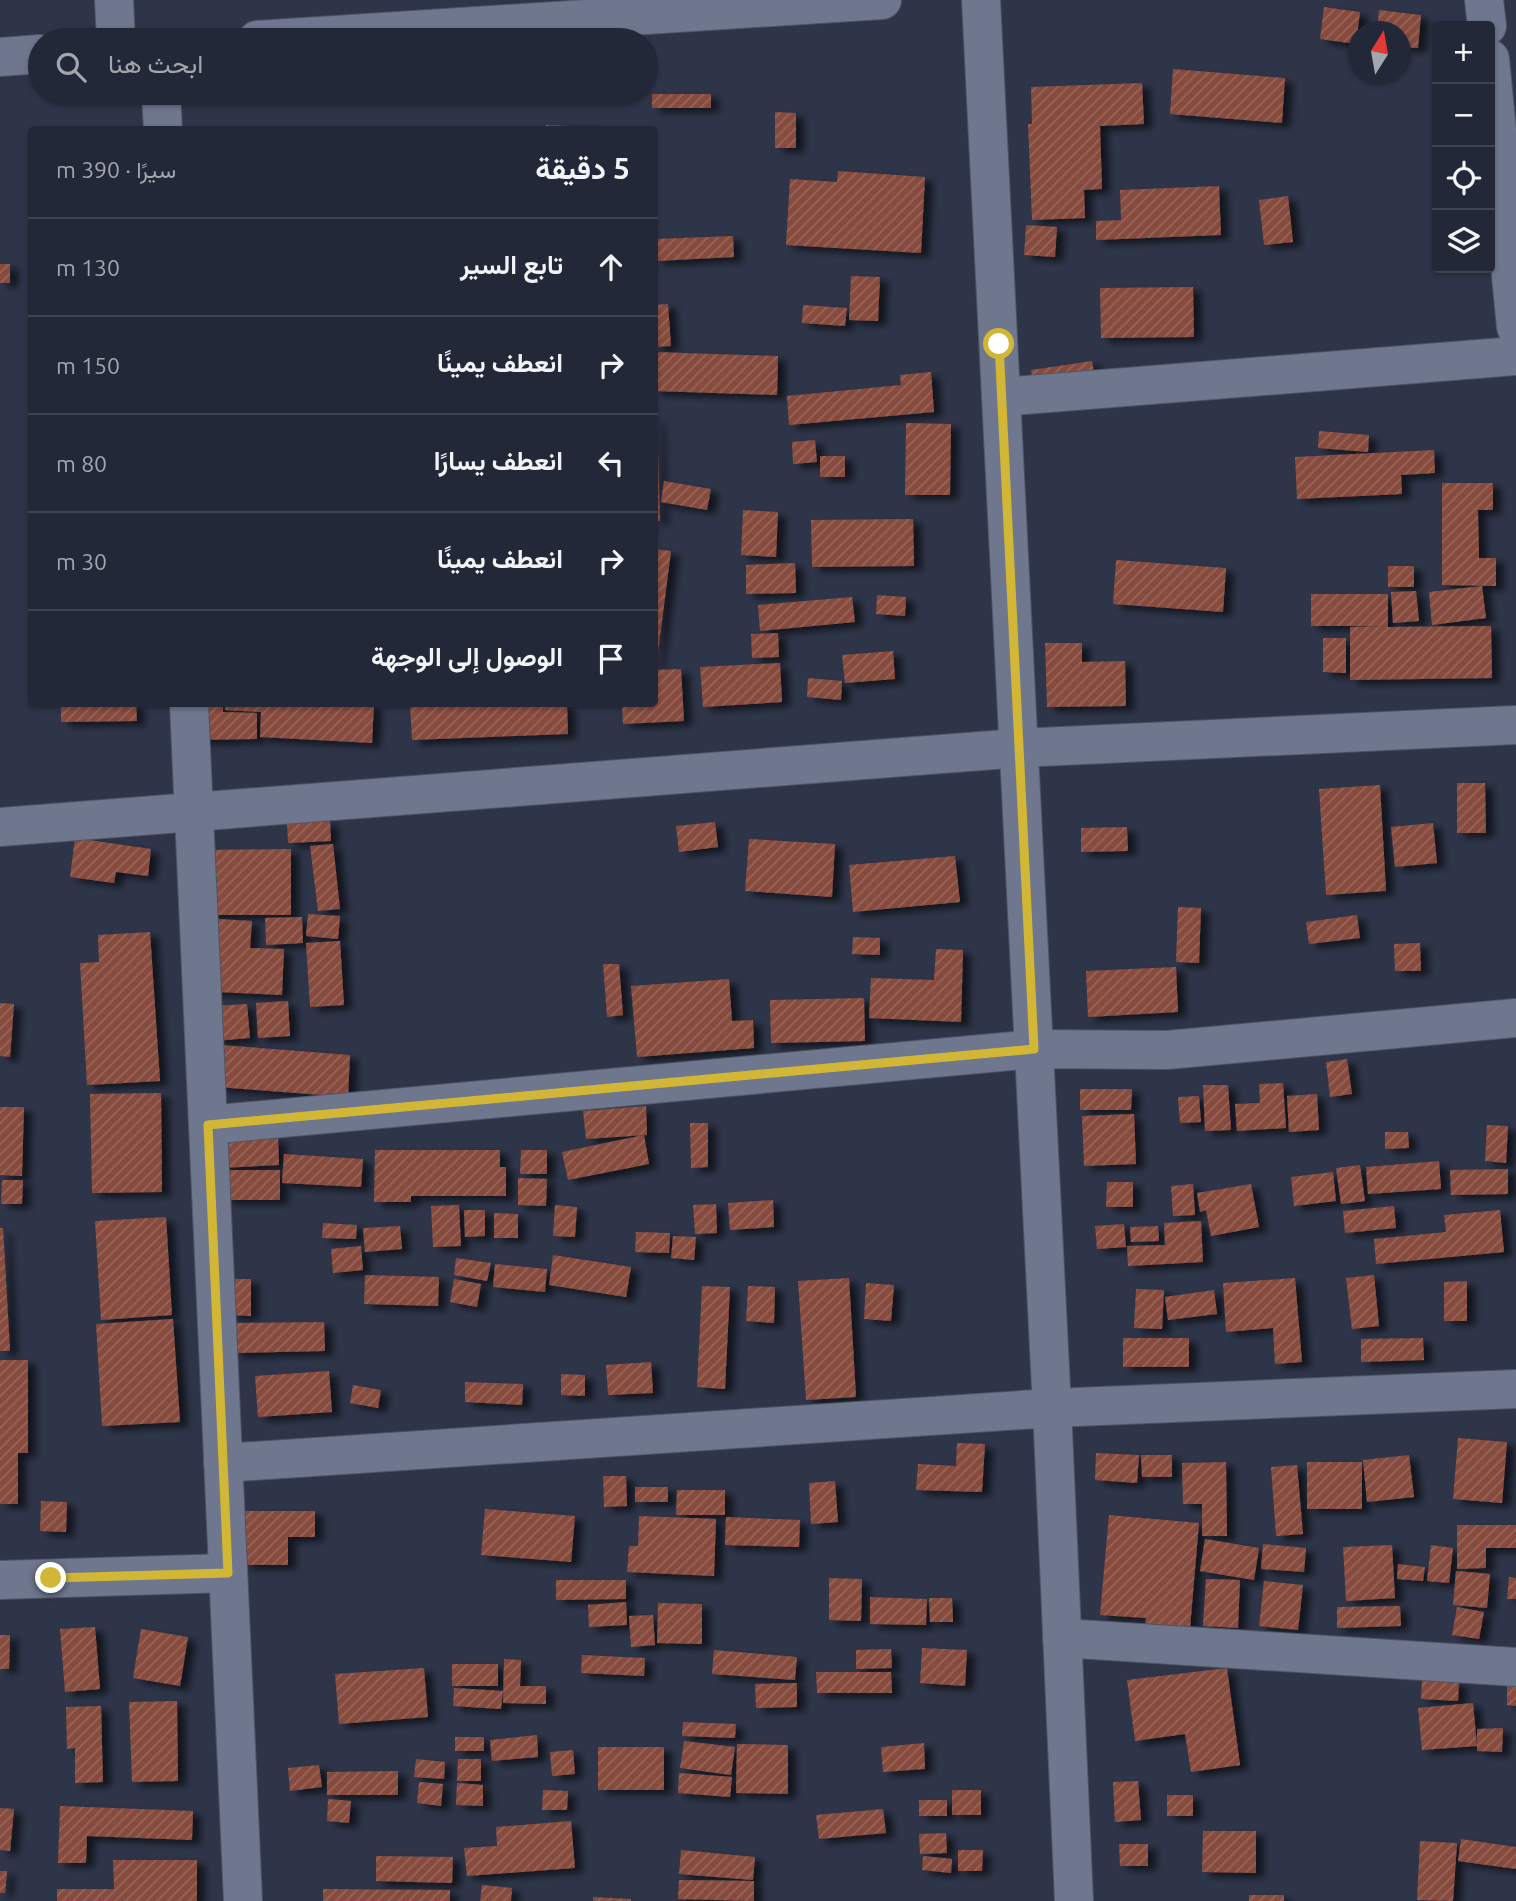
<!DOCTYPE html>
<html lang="ar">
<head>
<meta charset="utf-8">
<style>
	:root { --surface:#222837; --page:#2e3442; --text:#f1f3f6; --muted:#a2a6ad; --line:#3f4452 }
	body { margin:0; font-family:Ubuntu,Vazirmatn,sans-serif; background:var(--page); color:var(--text); direction:rtl }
	.controls { position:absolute; right:21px; top:21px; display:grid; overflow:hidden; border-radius:7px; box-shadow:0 2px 5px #0004 }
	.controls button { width:63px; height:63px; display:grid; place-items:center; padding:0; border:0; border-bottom:2px solid var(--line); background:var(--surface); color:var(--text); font:35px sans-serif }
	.compass { position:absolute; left:1348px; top:21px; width:63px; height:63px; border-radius:50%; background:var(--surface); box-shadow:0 2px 5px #0004; rotate:11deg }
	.stop { position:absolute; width:21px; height:21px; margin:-16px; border:5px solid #d2b736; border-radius:50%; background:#fff }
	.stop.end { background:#d2b736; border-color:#fff; box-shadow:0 2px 7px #0008 }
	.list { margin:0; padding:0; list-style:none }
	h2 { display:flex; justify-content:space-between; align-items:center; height:91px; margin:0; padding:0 28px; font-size:30px }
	h2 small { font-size:23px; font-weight:400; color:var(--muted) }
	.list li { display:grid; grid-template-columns:46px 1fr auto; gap:21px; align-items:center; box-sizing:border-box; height:98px; padding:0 28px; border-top:2px solid var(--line) }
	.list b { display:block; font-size:26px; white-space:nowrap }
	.list em { font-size:23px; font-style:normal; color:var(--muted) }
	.icon { flex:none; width:38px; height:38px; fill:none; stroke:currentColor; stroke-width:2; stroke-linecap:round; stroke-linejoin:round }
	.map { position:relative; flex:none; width:1516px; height:1901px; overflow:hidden; direction:ltr }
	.search { position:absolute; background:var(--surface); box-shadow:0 2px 5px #0004; left:28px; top:28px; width:630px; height:77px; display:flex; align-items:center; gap:18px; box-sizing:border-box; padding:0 24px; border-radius:38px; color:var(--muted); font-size:26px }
	.panel { position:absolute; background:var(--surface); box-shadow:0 2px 5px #0004; left:28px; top:126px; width:630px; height:581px; border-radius:7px; direction:rtl }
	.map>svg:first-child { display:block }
</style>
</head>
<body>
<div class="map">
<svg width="1516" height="1901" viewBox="0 0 1516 1901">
	<defs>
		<pattern id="building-hatch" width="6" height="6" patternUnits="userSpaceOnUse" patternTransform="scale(1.75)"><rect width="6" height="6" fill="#864b3e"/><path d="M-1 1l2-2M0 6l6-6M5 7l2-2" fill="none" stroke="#97655b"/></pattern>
		<filter id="shadow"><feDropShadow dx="8" dy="4.5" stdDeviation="3.5" flood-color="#0009"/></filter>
	</defs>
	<rect width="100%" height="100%" fill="#2e3549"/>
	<g fill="url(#building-hatch)" filter="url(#shadow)">
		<path d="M1324 7 1360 12 1356 44 1320 39Z"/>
		<path d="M1379 10 1421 15 1418 48 1400 47V32H1377Z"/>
		<path d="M1173 69 1285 78 1282 123 1170 114Z"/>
		<path d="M1142 83 1144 124 1100 126 1102 189 1084 190 1085 218 1032 220 1028 124H1032L1031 87Z"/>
		<rect x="652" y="94" width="59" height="14"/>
		<path d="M775 112 796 113V148H775Z"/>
		<path d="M546 125 591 127V130H545Z"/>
		<path d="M838 171 925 177 921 253 786 245 790 179 837 182Z"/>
		<path d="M1219 186 1221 235 1096 240V221L1121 220 1120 190Z"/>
		<path d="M1288 196 1293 242 1264 245 1259 200Z"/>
		<path d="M1026 225 1057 227 1055 257 1024 255Z"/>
		<path d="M733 236 734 257 656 261 655 239Z"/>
		<rect x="0" y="264" width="10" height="19"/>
		<path d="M851 276 880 277 878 321 849 320Z"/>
		<path d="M1193 287 1194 337 1101 338 1100 288Z"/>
		<path d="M668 304 671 346 654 347V305Z"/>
		<path d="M803 305 847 308 845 326 802 323Z"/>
		<path d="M654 352 778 356 777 395 654 391Z"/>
		<path d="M1092 361 1097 391 1035 400 1031 370Z"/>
		<path d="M931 372 934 412 789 425 787 396 901 385 900 375Z"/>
		<path d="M654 418H657L660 521H654Z"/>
		<path d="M906 423 951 424 950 495H905Z"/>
		<path d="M1319 431 1369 435 1368 452 1318 448Z"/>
		<path d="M815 440 817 462 793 464 792 442Z"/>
		<path d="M1434 450 1435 473 1401 475 1402 494 1297 499 1295 457Z"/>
		<rect x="820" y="456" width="25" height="21"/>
		<path d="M664 481 711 489 707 510 661 502Z"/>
		<path d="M1442 483H1493V510H1478L1479 558H1496V586L1442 585Z"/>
		<path d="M743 510 778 512 776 557 741 555Z"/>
		<path d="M913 519 914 566 812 567 811 520Z"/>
		<path d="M654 549 671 551 656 667H654Z"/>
		<path d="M1116 560 1226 568 1223 612 1113 604Z"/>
		<path d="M795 563 796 593 746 594V565Z"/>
		<rect x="1388" y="566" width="26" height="21"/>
		<path d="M1482 586 1486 618 1432 625 1429 592Z"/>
		<path d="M1416 591 1419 621 1393 623 1391 592Z"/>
		<path d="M1311 594H1388V627L1491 626 1492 678 1350 680V627L1385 626H1311Z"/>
		<path d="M877 595 906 597 905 616 876 614Z"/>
		<path d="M852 597 855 622 760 631 758 605Z"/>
		<path d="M778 633 779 657 752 658 751 634Z"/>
		<path d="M1323 638H1346V673L1323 672Z"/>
		<path d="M1045 643H1082V662L1125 661 1126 706 1047 707Z"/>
		<path d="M893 651 895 679 845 683 842 655Z"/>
		<path d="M780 663 782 702 703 707 700 667Z"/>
		<path d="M681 669 684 721 623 724 622 704H654V670Z"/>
		<path d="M808 678 842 681 841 700 807 697Z"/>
		<path d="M61 704H136L137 721 61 722Z"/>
		<path d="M194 704H223V712L257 713V739L194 740Z"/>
		<path d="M226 704H374L372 743 260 737 261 712 225 710Z"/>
		<path d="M410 704H567L568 734 412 740Z"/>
		<path d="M1457 783H1485L1486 833H1457Z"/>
		<path d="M1380 785 1386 891 1326 895 1319 789Z"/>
		<path d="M330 821 331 841 288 843 287 823Z"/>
		<path d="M715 822 718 847 679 852 676 826Z"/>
		<path d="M1433 823 1437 863 1395 867 1391 827Z"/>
		<path d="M1127 827 1128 851 1081 852V828Z"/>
		<path d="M75 838 151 849 148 876 116 872 114 883 70 877Z"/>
		<path d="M749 839 835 844 832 897 745 891Z"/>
		<path d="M333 844 340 909 318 911 310 846Z"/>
		<path d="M291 849V915H207L206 850Z"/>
		<path d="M955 856 960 902 853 912 849 865Z"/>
		<path d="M1178 907 1201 908 1199 963 1176 962Z"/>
		<path d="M308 914 340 916 338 939 306 936Z"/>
		<path d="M1357 915 1360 938 1309 944 1306 922Z"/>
		<path d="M302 917 303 943 266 945 265 918Z"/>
		<path d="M200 918 252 921 250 948 284 949 282 995 196 991Z"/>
		<path d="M150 932 160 1081 87 1085 80 963 99 962 98 935Z"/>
		<path d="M853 937 880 938V955L852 954Z"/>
		<path d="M340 941 344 1005 310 1007 306 943Z"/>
		<path d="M1420 943 1421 971H1395L1394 944Z"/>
		<path d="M936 949 963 950 961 1022 869 1018 871 978 934 980Z"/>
		<path d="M603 964H619L623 1015 607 1017Z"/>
		<path d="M1176 967 1178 1012 1088 1017 1086 971Z"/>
		<path d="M729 979 732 1021 753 1020 754 1048 637 1057 631 986Z"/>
		<path d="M864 998 865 1041 771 1043 770 1000Z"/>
		<path d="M288 1001 290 1036 258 1038 256 1003Z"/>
		<path d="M0 1003 14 1004 10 1057 0 1056Z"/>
		<path d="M247 1004 250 1038 215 1041 213 1006Z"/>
		<path d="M220 1045 350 1055 348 1097 217 1087Z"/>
		<path d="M1347 1059 1352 1094 1330 1097 1326 1062Z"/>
		<path d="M1283 1083 1286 1128 1237 1131 1235 1104 1260 1103 1259 1084Z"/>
		<path d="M1203 1085H1228L1231 1130 1205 1131Z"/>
		<path d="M1080 1089H1132L1131 1110H1080Z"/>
		<path d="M161 1093 162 1192 92 1193 90 1094Z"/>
		<path d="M1317 1094 1319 1130 1289 1132 1287 1096Z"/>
		<path d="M1199 1096 1201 1122 1180 1123 1178 1097Z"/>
		<path d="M646 1106 647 1135 586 1139 583 1111Z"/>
		<path d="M0 1107H24L22 1176 0 1175Z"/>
		<path d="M1134 1114 1136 1164 1084 1166 1082 1116Z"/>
		<path d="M690 1123H708V1167L691 1168Z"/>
		<path d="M1487 1125 1508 1126 1506 1163 1485 1161Z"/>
		<path d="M1385 1132H1408L1409 1148 1385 1149Z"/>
		<path d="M644 1135 649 1164 568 1180 562 1152Z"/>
		<path d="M278 1138 279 1165 221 1168 220 1141Z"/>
		<path d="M375 1150H500V1167H506V1196H411V1202H374Z"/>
		<path d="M521 1150H547V1174H520Z"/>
		<path d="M284 1154 363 1159 361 1187 282 1183Z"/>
		<path d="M1439 1161 1441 1189 1368 1194 1366 1167Z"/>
		<path d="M1360 1165 1365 1201 1341 1204 1336 1168Z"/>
		<path d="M1508 1169V1194L1451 1195 1450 1170Z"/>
		<path d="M224 1170H280V1200H225Z"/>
		<path d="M1333 1172 1336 1201 1294 1206 1291 1177Z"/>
		<path d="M518 1178 547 1179 546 1206 518 1205Z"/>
		<path d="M2 1180H23L22 1204H1Z"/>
		<path d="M1107 1182H1133V1207H1106Z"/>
		<path d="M1193 1184 1195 1215 1173 1216 1171 1186Z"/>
		<path d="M1251 1184 1259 1227 1211 1236 1206 1210 1200 1212 1197 1193Z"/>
		<path d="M773 1200 774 1227 730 1230 728 1203Z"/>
		<path d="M716 1204 717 1233 695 1234 693 1205Z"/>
		<path d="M459 1205 461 1246 433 1247 431 1206Z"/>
		<path d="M555 1205 577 1207 575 1237 553 1236Z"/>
		<path d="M1394 1206 1396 1228 1345 1233 1343 1211Z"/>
		<path d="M464 1210H485V1236L465 1237Z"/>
		<path d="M1500 1210 1504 1252 1376 1264 1374 1239 1446 1232 1444 1215Z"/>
		<path d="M494 1213 518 1214V1238H494Z"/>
		<path d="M166 1217 172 1315 101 1320 95 1221Z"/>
		<path d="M1201 1221 1203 1262 1128 1266 1127 1246 1165 1245 1164 1223Z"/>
		<path d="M323 1223 357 1225 356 1239 322 1238Z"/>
		<path d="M1124 1224 1126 1247 1097 1249 1095 1226Z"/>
		<path d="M400 1226 402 1249 365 1252 363 1228Z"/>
		<path d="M1158 1226 1159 1241 1131 1242 1130 1227Z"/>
		<path d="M0 1228H3L10 1351H0Z"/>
		<path d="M636 1232 670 1233 669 1253 635 1252Z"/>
		<path d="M673 1236 696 1237 694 1260 671 1258Z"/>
		<path d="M361 1246 363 1270 333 1273 331 1249Z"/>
		<path d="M553 1255 631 1267 626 1297 549 1285Z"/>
		<path d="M456 1258 491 1263 487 1281 454 1275Z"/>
		<path d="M495 1264 547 1269 545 1292 493 1287Z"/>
		<path d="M365 1275 439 1277 438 1306 364 1304Z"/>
		<path d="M1374 1275 1379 1326 1352 1329 1346 1278Z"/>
		<path d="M849 1278 856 1397 806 1400 798 1281Z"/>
		<path d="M1295 1278 1302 1362 1275 1364 1273 1328 1226 1332 1223 1283Z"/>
		<path d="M230 1279H251V1316L230 1315Z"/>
		<path d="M454 1279 481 1284 477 1307 450 1302Z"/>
		<path d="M1467 1281V1321H1444V1282Z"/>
		<path d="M866 1283 894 1285 891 1321 864 1319Z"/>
		<path d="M702 1286 730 1287 725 1389 697 1387Z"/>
		<path d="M748 1286 775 1287 774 1323 746 1321Z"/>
		<path d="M1136 1289 1164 1290 1162 1329 1134 1328Z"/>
		<path d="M1214 1290 1217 1314 1168 1320 1165 1297Z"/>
		<path d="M173 1319 180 1422 102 1426 96 1324Z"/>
		<path d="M324 1322 325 1351 233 1353 232 1323Z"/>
		<rect x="1123" y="1338" width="66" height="29"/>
		<path d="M1423 1338 1424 1360 1361 1362V1339Z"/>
		<path d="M0 1360H28V1453H18V1504H0Z"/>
		<path d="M651 1362 653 1393 608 1395 606 1365Z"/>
		<path d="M329 1371 332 1412 258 1417 255 1376Z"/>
		<path d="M561 1374 585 1375V1396L561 1395Z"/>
		<path d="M465 1382 523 1384 522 1405 465 1402Z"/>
		<path d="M353 1385 381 1390 378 1408 350 1403Z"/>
		<path d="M1458 1438 1507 1442 1502 1503 1453 1499Z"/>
		<path d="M957 1443 985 1444 982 1492 916 1490 918 1464 956 1466Z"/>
		<path d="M1096 1453 1139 1455 1137 1483 1095 1480Z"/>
		<path d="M1141 1455H1172V1477H1142Z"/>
		<path d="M1409 1455 1414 1497 1367 1502 1363 1460Z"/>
		<path d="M1226 1462 1227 1536H1202V1504H1183L1182 1463Z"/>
		<rect x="1307" y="1462" width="55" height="47"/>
		<path d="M1297 1465 1303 1534 1276 1536 1271 1467Z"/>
		<path d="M603 1476H626L627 1506 604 1507Z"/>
		<path d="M835 1481 838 1522 811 1524 809 1483Z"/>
		<rect x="635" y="1487" width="33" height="15"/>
		<path d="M677 1490H725V1515H676Z"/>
		<path d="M41 1501 67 1502 66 1532 40 1531Z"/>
		<path d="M485 1509 575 1516 571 1562 481 1555Z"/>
		<path d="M243 1511H315V1537H288V1565H243Z"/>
		<path d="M1109 1515 1199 1523 1190 1628 1145 1625 1146 1618 1100 1615Z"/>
		<path d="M639 1516 716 1519 714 1576 627 1572 629 1546H638Z"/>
		<path d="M726 1517 800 1520 799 1547 725 1545Z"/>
		<path d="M1457 1525H1516V1548H1486V1568L1457 1569Z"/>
		<path d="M1205 1539 1259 1548 1254 1580 1200 1571Z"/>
		<path d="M1263 1544 1306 1548 1304 1572 1261 1569Z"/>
		<path d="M1392 1545 1395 1598 1346 1601 1343 1547Z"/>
		<path d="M1431 1545 1453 1548 1449 1583 1427 1581Z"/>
		<path d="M1398 1564 1425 1567 1423 1581 1397 1579Z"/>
		<path d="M1456 1571 1490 1574 1487 1608 1453 1605Z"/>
		<path d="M1509 1577 1516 1578V1599H1507Z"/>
		<path d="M829 1578 862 1579 861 1621 829 1620Z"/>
		<path d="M1206 1579 1240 1580 1238 1628 1203 1626Z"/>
		<path d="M556 1580H626V1599L556 1600Z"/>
		<path d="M1264 1581 1303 1585 1298 1630 1259 1626Z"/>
		<path d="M870 1597 927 1599 926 1625 870 1624Z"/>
		<path d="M929 1598H952L953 1622H930Z"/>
		<path d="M626 1602 627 1625 589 1627 588 1605Z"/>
		<path d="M658 1603 702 1604V1644L657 1643Z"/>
		<path d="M1400 1606 1401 1626 1337 1628V1607Z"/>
		<path d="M1457 1607 1484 1612 1479 1639 1452 1635Z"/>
		<path d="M653 1615 655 1645 631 1647 629 1616Z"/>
		<path d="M95 1627 100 1689 65 1692 60 1629Z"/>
		<path d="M141 1629 188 1637 180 1686 133 1678Z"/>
		<path d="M0 1635H10L9 1669H0Z"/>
		<path d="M922 1648 967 1650 965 1686 920 1683Z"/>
		<path d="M891 1649 892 1668 856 1669V1650Z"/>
		<path d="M714 1650 797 1657 795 1680 712 1674Z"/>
		<path d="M582 1655 645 1658 644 1676 581 1673Z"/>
		<path d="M504 1659 521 1660 520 1686H546V1704L503 1703Z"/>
		<rect x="452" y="1664" width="46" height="22"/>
		<path d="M424 1668 428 1717 339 1724 335 1674Z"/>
		<path d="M1227 1668 1240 1765 1191 1772 1185 1734 1135 1741 1127 1680Z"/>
		<path d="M816 1672H891L892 1693H817Z"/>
		<path d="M1422 1680 1459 1682 1458 1701 1421 1699Z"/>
		<path d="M1507 1681H1516V1706L1507 1705Z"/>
		<path d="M797 1683V1707L756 1708 755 1684Z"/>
		<path d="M454 1688 503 1691 501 1709 453 1706Z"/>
		<path d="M177 1701 178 1781 132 1782 129 1702Z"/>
		<path d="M1473 1703 1477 1746 1422 1750 1418 1708Z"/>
		<path d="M101 1706 103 1782 75 1783V1748L67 1749 66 1707Z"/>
		<path d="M683 1722 736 1724 735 1738 682 1736Z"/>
		<path d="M1503 1728 1502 1752 1477 1751V1729Z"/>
		<path d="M537 1735 538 1757 492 1761 490 1740Z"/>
		<rect x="455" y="1737" width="29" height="14"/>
		<path d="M684 1741 735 1747 731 1775 680 1768Z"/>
		<path d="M924 1743 925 1769 883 1772 881 1747Z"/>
		<path d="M737 1744 788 1745V1794L736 1793Z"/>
		<rect x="598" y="1747" width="66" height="43"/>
		<path d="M573 1750 575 1774 552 1776 550 1752Z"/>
		<path d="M416 1759 445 1762 444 1779 414 1777Z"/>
		<path d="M458 1759H481V1781H457Z"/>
		<path d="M319 1765 322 1787 290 1791 288 1768Z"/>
		<path d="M398 1771V1795H327V1772Z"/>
		<path d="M679 1773 732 1777 730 1797 678 1793Z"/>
		<path d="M1138 1781 1141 1820 1115 1822 1113 1782Z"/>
		<path d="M419 1782 443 1784 441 1806 417 1803Z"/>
		<path d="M457 1783 483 1785V1806L456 1805Z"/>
		<path d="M543 1790 568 1791 567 1810H542Z"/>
		<rect x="952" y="1790" width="29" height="25"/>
		<rect x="1167" y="1795" width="26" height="21"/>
		<path d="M328 1799 351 1801 349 1823 327 1821Z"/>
		<rect x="919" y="1800" width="28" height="16"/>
		<path d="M60 1806 193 1811 192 1840 87 1836 86 1863H58Z"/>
		<path d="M0 1808 14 1809 10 1851 0 1850Z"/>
		<path d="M883 1809 886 1833 819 1839 816 1815Z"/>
		<path d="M571 1821 575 1868 467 1876 464 1848 497 1846 496 1827Z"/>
		<path d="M1203 1831H1256V1873L1202 1872Z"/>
		<path d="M946 1833 947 1853 920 1854 919 1834Z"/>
		<path d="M1461 1839 1516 1847V1869L1458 1861Z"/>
		<path d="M1420 1841 1457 1843 1453 1901 1417 1900Z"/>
		<path d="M1119 1844H1148V1866H1120Z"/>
		<path d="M681 1850 755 1857 753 1880 679 1874Z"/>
		<path d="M958 1850H983L982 1871H958Z"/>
		<path d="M376 1856 453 1857 452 1883 376 1881Z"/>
		<path d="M923 1856 952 1859 951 1873 922 1870Z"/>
		<path d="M113 1860H197V1901H57V1889H114Z"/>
		<path d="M0 1871H7L5 1893H0Z"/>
		<path d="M679 1880 754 1881V1901L678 1899Z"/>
		<path d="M482 1885 512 1888 511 1901H480Z"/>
		<path d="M323 1889 450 1890V1901H323Z"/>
		<rect x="1249" y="1895" width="35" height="6"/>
		<path d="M593 1897 631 1899V1901H593Z"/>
	</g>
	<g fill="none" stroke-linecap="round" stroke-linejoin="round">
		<defs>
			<g id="minor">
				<path d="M114 0 116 40"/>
				<path d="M981 0 1052 1408 1074 1901"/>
				<path d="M1484 0 1487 26"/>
				<path d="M257 40 882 0"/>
				<path d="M0 57 40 54"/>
				<path d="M1490 59 1516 327"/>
				<path d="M161 93 163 130"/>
				<path d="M1001 397 1516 356"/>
				<path d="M189 704 243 1901"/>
				<path d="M0 827 1019 748 1516 725"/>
				<path d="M208 1125 1034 1049 1167 1050 1516 1018"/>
				<path d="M223 1463 1052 1408 1516 1389"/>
				<path d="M0 1580 228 1573"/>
				<path d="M1062 1638 1516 1667"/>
			</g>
		</defs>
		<use href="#minor" stroke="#4e5464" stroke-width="40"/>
		<use href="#minor" stroke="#6f778e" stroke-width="38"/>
	</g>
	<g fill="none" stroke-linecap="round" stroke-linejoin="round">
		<path stroke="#d2b736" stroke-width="9" d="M51 1578 228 1573 208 1125 1034 1049 999 344"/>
	</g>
</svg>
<div class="controls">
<button>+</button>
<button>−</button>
<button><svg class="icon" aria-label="locate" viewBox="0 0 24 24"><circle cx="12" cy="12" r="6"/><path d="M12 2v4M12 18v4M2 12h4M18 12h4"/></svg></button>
<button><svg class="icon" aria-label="layers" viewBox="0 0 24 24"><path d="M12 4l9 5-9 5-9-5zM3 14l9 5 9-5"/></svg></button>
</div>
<svg class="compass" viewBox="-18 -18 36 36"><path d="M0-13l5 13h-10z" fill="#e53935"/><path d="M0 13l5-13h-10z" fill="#a2a6ad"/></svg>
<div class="stop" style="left:999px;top:344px"></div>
<div class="stop end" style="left:51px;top:1578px"></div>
<div class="search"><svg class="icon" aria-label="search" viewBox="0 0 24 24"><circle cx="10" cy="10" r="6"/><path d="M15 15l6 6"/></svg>ابحث هنا</div>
<section class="panel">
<h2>5 دقيقة<small>سيرًا · 390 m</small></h2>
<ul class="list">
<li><svg class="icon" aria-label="ahead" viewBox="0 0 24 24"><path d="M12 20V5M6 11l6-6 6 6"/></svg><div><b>تابع السير</b></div><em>130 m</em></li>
<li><svg class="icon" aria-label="right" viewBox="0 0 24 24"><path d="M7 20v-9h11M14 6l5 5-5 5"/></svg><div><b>انعطف يمينًا</b></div><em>150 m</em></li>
<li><svg class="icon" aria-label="left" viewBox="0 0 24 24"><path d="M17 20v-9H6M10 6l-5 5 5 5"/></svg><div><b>انعطف يسارًا</b></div><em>80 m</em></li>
<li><svg class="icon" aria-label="right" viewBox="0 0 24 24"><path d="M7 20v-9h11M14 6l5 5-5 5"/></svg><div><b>انعطف يمينًا</b></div><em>30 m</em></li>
<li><svg class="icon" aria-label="arrive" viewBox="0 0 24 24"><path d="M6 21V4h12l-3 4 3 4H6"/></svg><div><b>الوصول إلى الوجهة</b></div></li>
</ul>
</section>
</div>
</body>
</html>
